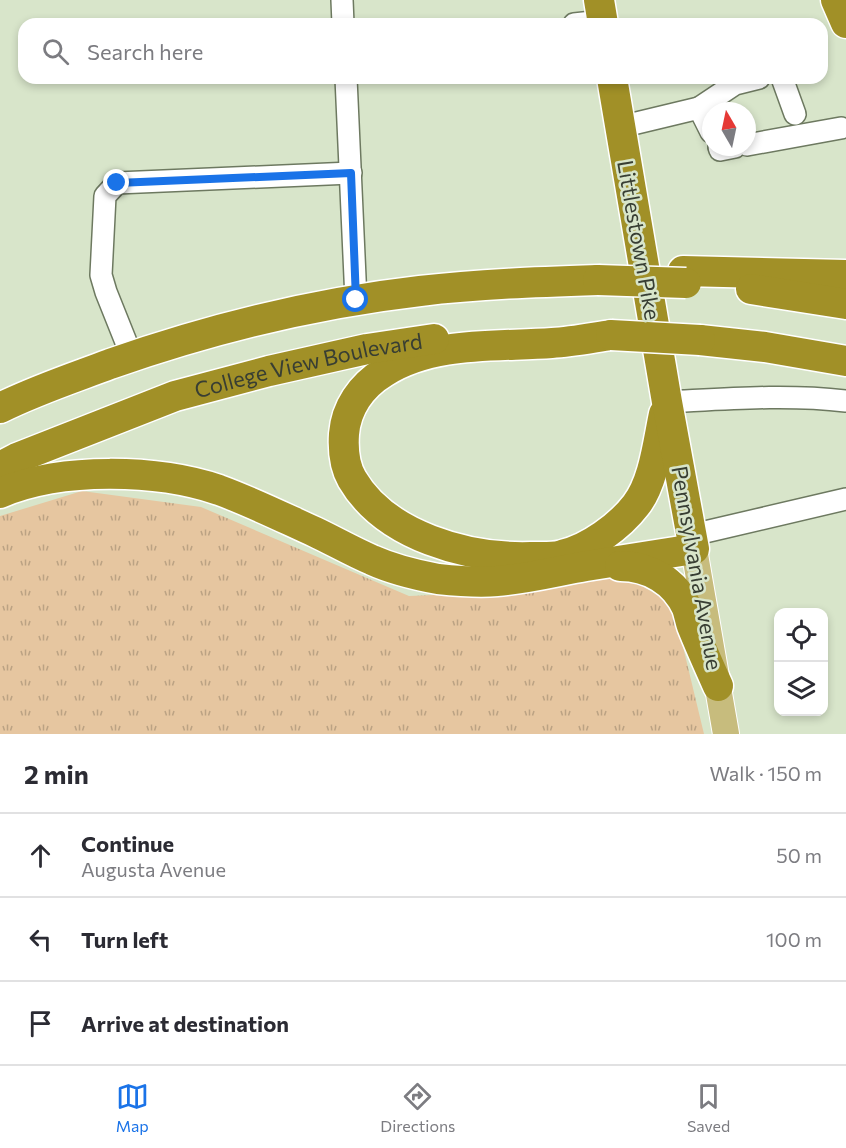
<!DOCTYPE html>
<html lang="en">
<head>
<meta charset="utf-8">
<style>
	:root { --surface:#fff; --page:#f7f7f7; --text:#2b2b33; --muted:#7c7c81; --line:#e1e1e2; --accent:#1a73e8 }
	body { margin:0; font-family:Commissioner,sans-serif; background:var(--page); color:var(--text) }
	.controls { position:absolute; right:18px; bottom:18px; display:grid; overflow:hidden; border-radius:12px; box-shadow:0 3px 9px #0003 }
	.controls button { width:54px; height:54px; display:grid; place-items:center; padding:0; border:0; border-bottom:2px solid var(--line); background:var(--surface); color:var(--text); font:30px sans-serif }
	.compass { position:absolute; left:702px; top:102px; width:54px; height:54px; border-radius:50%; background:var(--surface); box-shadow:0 3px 9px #0003; rotate:351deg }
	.stop { position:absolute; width:18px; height:18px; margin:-14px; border:4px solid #1a73e8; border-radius:50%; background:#fff }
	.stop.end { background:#1a73e8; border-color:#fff; box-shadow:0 2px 6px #0008 }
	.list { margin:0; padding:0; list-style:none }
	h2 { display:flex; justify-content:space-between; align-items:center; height:78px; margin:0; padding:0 24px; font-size:26px }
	h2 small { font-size:20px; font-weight:400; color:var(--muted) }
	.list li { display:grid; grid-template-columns:39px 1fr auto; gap:18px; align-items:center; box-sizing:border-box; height:84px; padding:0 24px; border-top:2px solid var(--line) }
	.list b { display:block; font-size:22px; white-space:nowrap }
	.list p { margin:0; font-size:20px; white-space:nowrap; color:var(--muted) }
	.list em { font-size:20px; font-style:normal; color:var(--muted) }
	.icon { flex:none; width:33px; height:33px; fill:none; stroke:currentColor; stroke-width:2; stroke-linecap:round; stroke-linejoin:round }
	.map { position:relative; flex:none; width:846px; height:734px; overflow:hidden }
	.search { position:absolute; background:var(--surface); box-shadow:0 3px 9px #0003; left:18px; right:18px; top:18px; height:66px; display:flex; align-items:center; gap:15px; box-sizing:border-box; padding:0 21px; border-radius:18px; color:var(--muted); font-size:22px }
	.sheet { height:330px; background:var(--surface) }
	nav { display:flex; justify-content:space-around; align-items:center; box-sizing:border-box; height:84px; border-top:2px solid var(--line); background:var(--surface); font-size:16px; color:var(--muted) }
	nav a { display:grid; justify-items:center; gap:3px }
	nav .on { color:var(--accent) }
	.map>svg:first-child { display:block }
</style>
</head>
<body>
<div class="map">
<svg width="846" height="734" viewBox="0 0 846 734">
	<defs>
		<pattern id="grass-tufts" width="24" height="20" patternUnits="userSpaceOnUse" patternTransform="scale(1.5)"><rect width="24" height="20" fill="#e6c6a0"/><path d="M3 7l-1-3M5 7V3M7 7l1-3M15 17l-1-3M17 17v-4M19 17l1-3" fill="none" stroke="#bba283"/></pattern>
	</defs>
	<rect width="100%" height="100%" fill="#d8e5ca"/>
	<path fill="url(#grass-tufts)" d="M82 491 201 507 409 596 482 593 625 575 673 605 704 734H0V516Z"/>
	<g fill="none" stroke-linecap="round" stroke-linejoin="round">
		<defs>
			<g id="minor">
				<path d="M342 0 343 24"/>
				<path d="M574 24 602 21"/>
				<path d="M346 78 356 300"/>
				<path d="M782 78 795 114"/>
				<path d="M699 108 735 84 759 78"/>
				<path d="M620 127 699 108 711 132"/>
				<path d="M747 145 841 128"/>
				<path d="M719 147 720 150 735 147"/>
				<path d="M132 357 106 292 101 275 105 196 117 183 351 173"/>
				<path d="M667 402C727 399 786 394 846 401"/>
				<path d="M692 535 846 499"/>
			</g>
			<path id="major" d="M694 549 726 734"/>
			<g id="highway">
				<path d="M599 0 603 24"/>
				<path d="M836 0 846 23"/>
				<path d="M683 271 846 275"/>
				<path d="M751 289 846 304"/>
				<path d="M611 335C591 338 572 342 552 343 496 347 433 341 384 372 361 386 346 408 344 434 343 449 344 465 352 479 385 536 468 559 531 557 541 557 552 558 562 555 589 549 620 526 636 505 654 482 658 442 664 414"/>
				<path d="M700 340 765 347 846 361"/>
				<path d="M0 408C36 390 73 378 110 364 210 329 315 303 420 291 479 284 538 282 598 280"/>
				<path id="s1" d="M0 467 17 458 175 396 269 371 367 349 434 339"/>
				<path d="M0 493C61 467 157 469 219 490 252 502 284 518 315 532 334 541 353 552 372 560 392 569 416 575 438 579 457 581 477 583 497 581 527 579 557 571 586 566 622 560 658 555 694 549L667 402 612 78"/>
				<path d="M620 566C649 566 675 581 687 608 689 614 690 620 692 626 700 646 709 666 718 686"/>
			</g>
		</defs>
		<use href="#minor" stroke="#6d7960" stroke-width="24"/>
		<use href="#major" stroke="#fff" stroke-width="28"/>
		<use href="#highway" stroke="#fff" stroke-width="33"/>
		<use href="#minor" stroke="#fff" stroke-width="21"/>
		<use href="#major" stroke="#c7bc7d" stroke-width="26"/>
		<use href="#highway" stroke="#a19027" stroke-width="30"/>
		<defs>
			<g id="highway-bridge">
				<path d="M598 280 686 283"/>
				<path d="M611 335 700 340"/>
			</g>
		</defs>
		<use href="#highway-bridge" stroke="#fff" stroke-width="33" stroke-linecap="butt"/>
		<use href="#highway-bridge" stroke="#a19027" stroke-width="30"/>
	</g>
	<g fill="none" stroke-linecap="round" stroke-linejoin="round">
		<path stroke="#1a73e8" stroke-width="8" d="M117 183 351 173 356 300"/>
	</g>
	<g text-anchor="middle" stroke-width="5" stroke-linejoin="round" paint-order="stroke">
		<g font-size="22" fill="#383e33" stroke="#d8e5ca">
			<text transform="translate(639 240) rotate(80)" y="8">Littlestown Pike</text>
			<text dy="8" stroke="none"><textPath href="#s1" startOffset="326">College View Boulevard</textPath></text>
			<text transform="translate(697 568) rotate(80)" y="8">Pennsylvania Avenue</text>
		</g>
	</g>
</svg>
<div class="controls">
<button><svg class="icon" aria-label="locate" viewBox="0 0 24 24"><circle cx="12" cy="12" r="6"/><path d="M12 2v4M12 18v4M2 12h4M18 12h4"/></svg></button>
<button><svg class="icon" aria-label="layers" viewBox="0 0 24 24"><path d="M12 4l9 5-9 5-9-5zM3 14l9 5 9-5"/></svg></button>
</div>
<svg class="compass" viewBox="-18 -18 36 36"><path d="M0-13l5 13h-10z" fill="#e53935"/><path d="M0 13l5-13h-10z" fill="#7c7c81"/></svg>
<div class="stop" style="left:356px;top:300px"></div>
<div class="stop end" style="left:117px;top:183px"></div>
<div class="search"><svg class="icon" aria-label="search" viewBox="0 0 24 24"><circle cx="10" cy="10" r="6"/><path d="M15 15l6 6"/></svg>Search here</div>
</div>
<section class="sheet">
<h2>2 min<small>Walk · 150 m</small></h2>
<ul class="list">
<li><svg class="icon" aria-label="ahead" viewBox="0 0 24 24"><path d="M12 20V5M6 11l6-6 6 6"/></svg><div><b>Continue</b><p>Augusta Avenue</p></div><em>50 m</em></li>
<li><svg class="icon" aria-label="left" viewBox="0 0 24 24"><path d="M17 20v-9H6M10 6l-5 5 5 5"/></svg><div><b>Turn left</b></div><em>100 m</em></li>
<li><svg class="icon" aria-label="arrive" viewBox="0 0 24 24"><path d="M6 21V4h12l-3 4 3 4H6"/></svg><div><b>Arrive at destination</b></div></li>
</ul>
</section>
<nav>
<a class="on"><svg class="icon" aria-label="map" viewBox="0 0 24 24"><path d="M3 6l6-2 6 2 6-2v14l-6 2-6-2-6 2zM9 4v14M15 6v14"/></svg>Map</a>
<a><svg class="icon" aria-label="directions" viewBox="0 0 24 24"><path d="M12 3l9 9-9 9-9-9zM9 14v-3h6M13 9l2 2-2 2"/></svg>Directions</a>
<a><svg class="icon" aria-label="saved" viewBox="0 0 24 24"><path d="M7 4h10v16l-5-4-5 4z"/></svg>Saved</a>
</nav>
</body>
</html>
